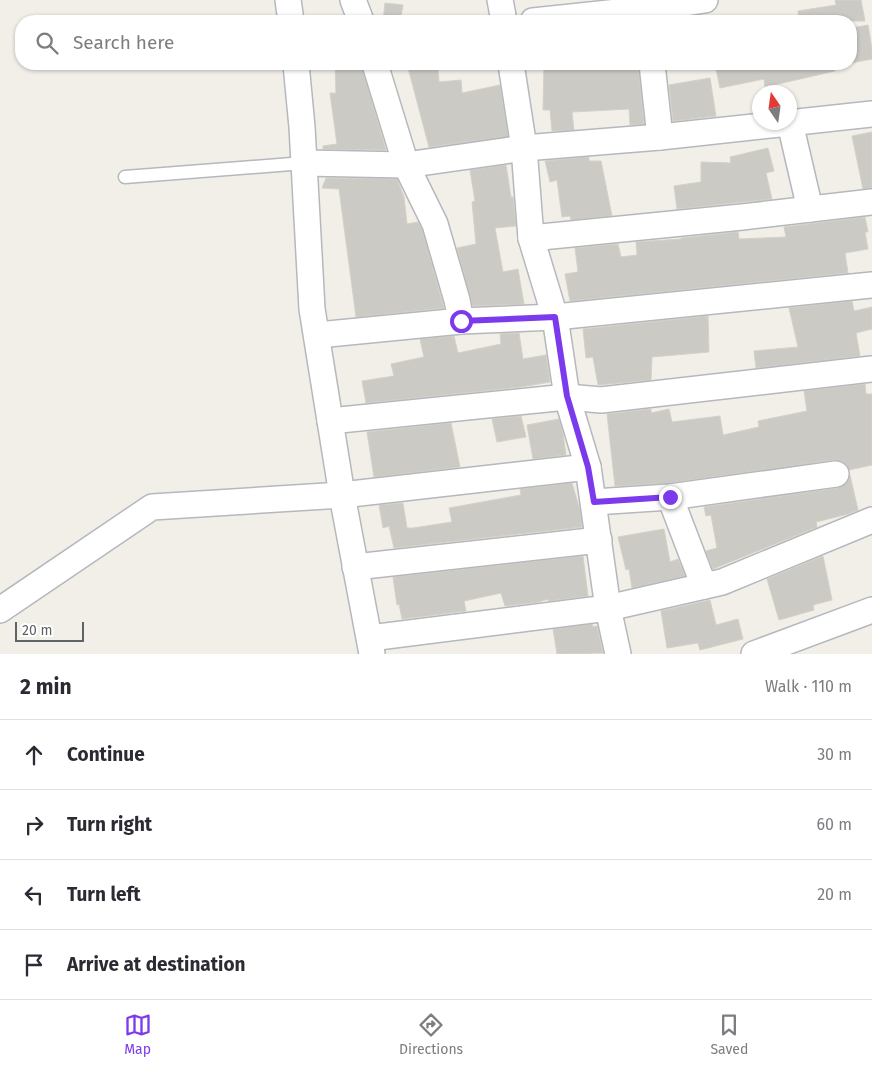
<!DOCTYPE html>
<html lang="en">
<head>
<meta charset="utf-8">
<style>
	:root { --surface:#fff; --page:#f2f2f3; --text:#2b2b33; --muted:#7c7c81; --line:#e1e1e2; --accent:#7c3aed }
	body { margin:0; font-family:"Fira Sans",sans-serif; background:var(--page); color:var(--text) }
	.compass { position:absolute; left:752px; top:85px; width:45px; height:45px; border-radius:50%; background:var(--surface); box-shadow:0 1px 4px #0004; rotate:347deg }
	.scale { position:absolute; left:15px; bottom:12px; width:69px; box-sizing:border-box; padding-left:5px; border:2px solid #5f6368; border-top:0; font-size:14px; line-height:18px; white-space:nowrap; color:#5f6368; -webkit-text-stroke:4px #fff; paint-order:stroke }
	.stop { position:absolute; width:15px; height:15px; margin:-11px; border:4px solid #7c3aed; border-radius:50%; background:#fff }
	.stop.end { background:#7c3aed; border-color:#fff; box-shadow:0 1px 5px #0008 }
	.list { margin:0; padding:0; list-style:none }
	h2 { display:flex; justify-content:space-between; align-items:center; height:65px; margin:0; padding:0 20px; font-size:21px }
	h2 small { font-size:16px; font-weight:400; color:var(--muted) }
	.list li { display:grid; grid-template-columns:32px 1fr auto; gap:15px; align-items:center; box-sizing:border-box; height:70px; padding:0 20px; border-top:1px solid var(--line) }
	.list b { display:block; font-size:19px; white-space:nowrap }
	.list em { font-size:16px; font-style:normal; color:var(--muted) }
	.icon { flex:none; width:28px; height:28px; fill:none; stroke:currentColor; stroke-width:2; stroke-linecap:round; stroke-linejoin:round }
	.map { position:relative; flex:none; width:872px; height:654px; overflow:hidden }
	.search { position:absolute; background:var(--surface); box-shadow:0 1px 4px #0004; left:15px; right:15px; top:15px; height:55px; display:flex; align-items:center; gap:12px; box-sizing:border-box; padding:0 18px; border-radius:20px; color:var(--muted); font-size:19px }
	.sheet { height:345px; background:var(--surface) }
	nav { display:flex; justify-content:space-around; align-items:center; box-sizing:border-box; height:70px; border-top:1px solid var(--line); background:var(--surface); font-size:14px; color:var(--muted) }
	nav a { display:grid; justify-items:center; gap:2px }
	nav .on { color:var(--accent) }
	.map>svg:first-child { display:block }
</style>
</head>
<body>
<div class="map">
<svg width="872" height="654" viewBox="0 0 872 654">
	<rect width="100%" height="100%" fill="#f1efe8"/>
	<g fill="#cccac5" stroke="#d6d1c6">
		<path d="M835 0H861L865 21H799L798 11 836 5Z"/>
		<path d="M385 3 403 5 400 21H383Z"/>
		<path d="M868 25 872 49V59L851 63V28Z"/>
		<path d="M335 64H361L386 150 323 149V146L337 144 330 93H336Z"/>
		<path d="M407 64H429V68H438L439 82 461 80 462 93 500 85 508 136 429 147Z"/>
		<path d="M544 64H577V67L625 69 624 64H638L644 124 630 125 629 109 572 112 574 130 552 131 550 110H543Z"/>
		<path d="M715 64H834L835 71 765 87 764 79 720 88Z"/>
		<path d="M710 78 716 116 673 121 669 85Z"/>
		<path d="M872 132V188L863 189 852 136Z"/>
		<path d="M768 148 774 171 766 173 772 199 677 209 674 186 701 182V162L731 163 730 157Z"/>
		<path d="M589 157V161H601L612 216 571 220 570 216 562 217 557 180 550 182 545 161Z"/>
		<path d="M506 165 511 197H513L516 226 495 228 503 272 518 269 524 304 473 306 457 248 476 244 472 202 475 201 470 170Z"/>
		<path d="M326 178 397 179 404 197 407 224 418 222 422 229 444 308 356 317 339 189 322 188Z"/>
		<path d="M865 217 868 232H865L868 249 845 253 848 273 570 301 565 274 578 272 575 248 618 244 621 257 637 255 636 242 681 239V238L738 232 739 239 786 237 784 227Z"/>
		<path d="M852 301 854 311 872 307V329L856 333 860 356 756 368 754 351 798 347 789 308Z"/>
		<path d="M708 316 709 352 652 357 651 380 598 385 593 357 586 358 583 329Z"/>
		<path d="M519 333 523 359 546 355 550 382 521 387 366 403 362 381 394 376 391 364 424 357 420 339 454 336 458 353 501 344 500 334Z"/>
		<path d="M865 384 866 394H872V465L849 470 847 465 842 461 834 460 669 483 615 486 607 414 651 409V413L669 409 672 422 720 416 723 435 759 427 758 421 807 411 804 391Z"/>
		<path d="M521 416 526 437 497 442 492 419Z"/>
		<path d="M559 419 563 434 566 455 533 459 527 425Z"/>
		<path d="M451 423 460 467 374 477 367 432Z"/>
		<path d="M850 475 858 510 848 514 816 522 817 527 713 569 706 551 717 548 711 515 706 516 704 507 838 488 845 485 849 480Z"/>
		<path d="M572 483 580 510 582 527 394 548 389 526 383 528 379 505 403 503 407 528H413L452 522 449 508 521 495 520 489Z"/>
		<path d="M664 529 670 562 678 559 685 576 632 588 629 569 626 570 618 537Z"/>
		<path d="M583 556 588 596 548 601V599L539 602 505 606 501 593 464 601 466 611 402 619 399 604 397 605 393 577Z"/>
		<path d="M823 556 832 600 813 605 814 610 779 620 767 579Z"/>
		<path d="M710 600 716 625 738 619 743 639 700 650 698 643 667 648 661 611Z"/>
		<path d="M592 624 593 627 597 626 603 653 557 654 553 629Z"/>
	</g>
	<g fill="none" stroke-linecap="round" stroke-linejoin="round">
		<defs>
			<path id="service" d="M125 177 304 163"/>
			<g id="minor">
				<path d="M288 0 291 21"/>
				<path d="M353 0 361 21"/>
				<path d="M500 0 504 21"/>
				<path d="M533 21 646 9 705 0"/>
				<path d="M296 64 302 127 312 309 342 495 372 654"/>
				<path d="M375 64 406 165 435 224 457 300 461 321"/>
				<path d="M511 64 524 148 531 238 555 317 567 397 588 467 608 608 618 654"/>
				<path d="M652 64 660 137"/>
				<path d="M790 123 810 209"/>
				<path d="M304 163 406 165 524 148 660 137 872 114"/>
				<path d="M531 238 742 217 872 202"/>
				<path d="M318 335 461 321 555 317 872 285"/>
				<path d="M330 421 567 397 601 400 872 369"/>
				<path d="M670 497 704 586"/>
				<path d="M594 502 670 497 836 474"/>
				<path d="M355 567 599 540"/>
				<path d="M0 610 152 507 342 495 588 467"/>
				<path d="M370 638 608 608 722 582 872 520"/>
				<path d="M754 654 872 610"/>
			</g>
		</defs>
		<use href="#service" stroke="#b5b8bc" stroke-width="15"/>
		<use href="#minor" stroke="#b5b8bc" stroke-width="28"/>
		<use href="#service" stroke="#fff" stroke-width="12"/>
		<use href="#minor" stroke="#fff" stroke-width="25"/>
	</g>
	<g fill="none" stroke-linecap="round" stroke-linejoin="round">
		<path stroke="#7c3aed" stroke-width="6" d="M461 321 555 317 567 396 588 467 594 502 670 497"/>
	</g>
</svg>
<svg class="compass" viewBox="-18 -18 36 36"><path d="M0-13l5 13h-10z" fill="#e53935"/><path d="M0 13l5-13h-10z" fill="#7c7c81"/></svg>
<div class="scale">20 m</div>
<div class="stop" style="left:461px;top:321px"></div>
<div class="stop end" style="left:670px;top:497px"></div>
<div class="search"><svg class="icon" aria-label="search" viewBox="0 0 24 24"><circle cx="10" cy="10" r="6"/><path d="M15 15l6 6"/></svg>Search here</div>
</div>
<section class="sheet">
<h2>2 min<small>Walk · 110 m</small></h2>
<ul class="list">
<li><svg class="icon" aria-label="ahead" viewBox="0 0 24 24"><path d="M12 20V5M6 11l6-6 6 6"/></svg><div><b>Continue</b></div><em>30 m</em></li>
<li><svg class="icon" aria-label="right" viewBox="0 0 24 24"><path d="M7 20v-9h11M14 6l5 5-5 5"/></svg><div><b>Turn right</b></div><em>60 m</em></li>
<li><svg class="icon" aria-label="left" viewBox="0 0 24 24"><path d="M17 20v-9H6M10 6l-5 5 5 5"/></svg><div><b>Turn left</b></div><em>20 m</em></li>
<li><svg class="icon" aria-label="arrive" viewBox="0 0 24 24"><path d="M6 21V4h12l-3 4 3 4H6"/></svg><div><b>Arrive at destination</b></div></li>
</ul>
</section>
<nav>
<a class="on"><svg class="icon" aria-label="map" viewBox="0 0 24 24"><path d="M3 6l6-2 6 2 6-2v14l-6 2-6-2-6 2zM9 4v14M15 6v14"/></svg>Map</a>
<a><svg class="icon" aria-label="directions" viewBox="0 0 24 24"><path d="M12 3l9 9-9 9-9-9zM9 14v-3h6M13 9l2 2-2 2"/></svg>Directions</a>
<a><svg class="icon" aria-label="saved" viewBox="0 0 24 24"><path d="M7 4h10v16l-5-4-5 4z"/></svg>Saved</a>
</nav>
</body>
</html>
